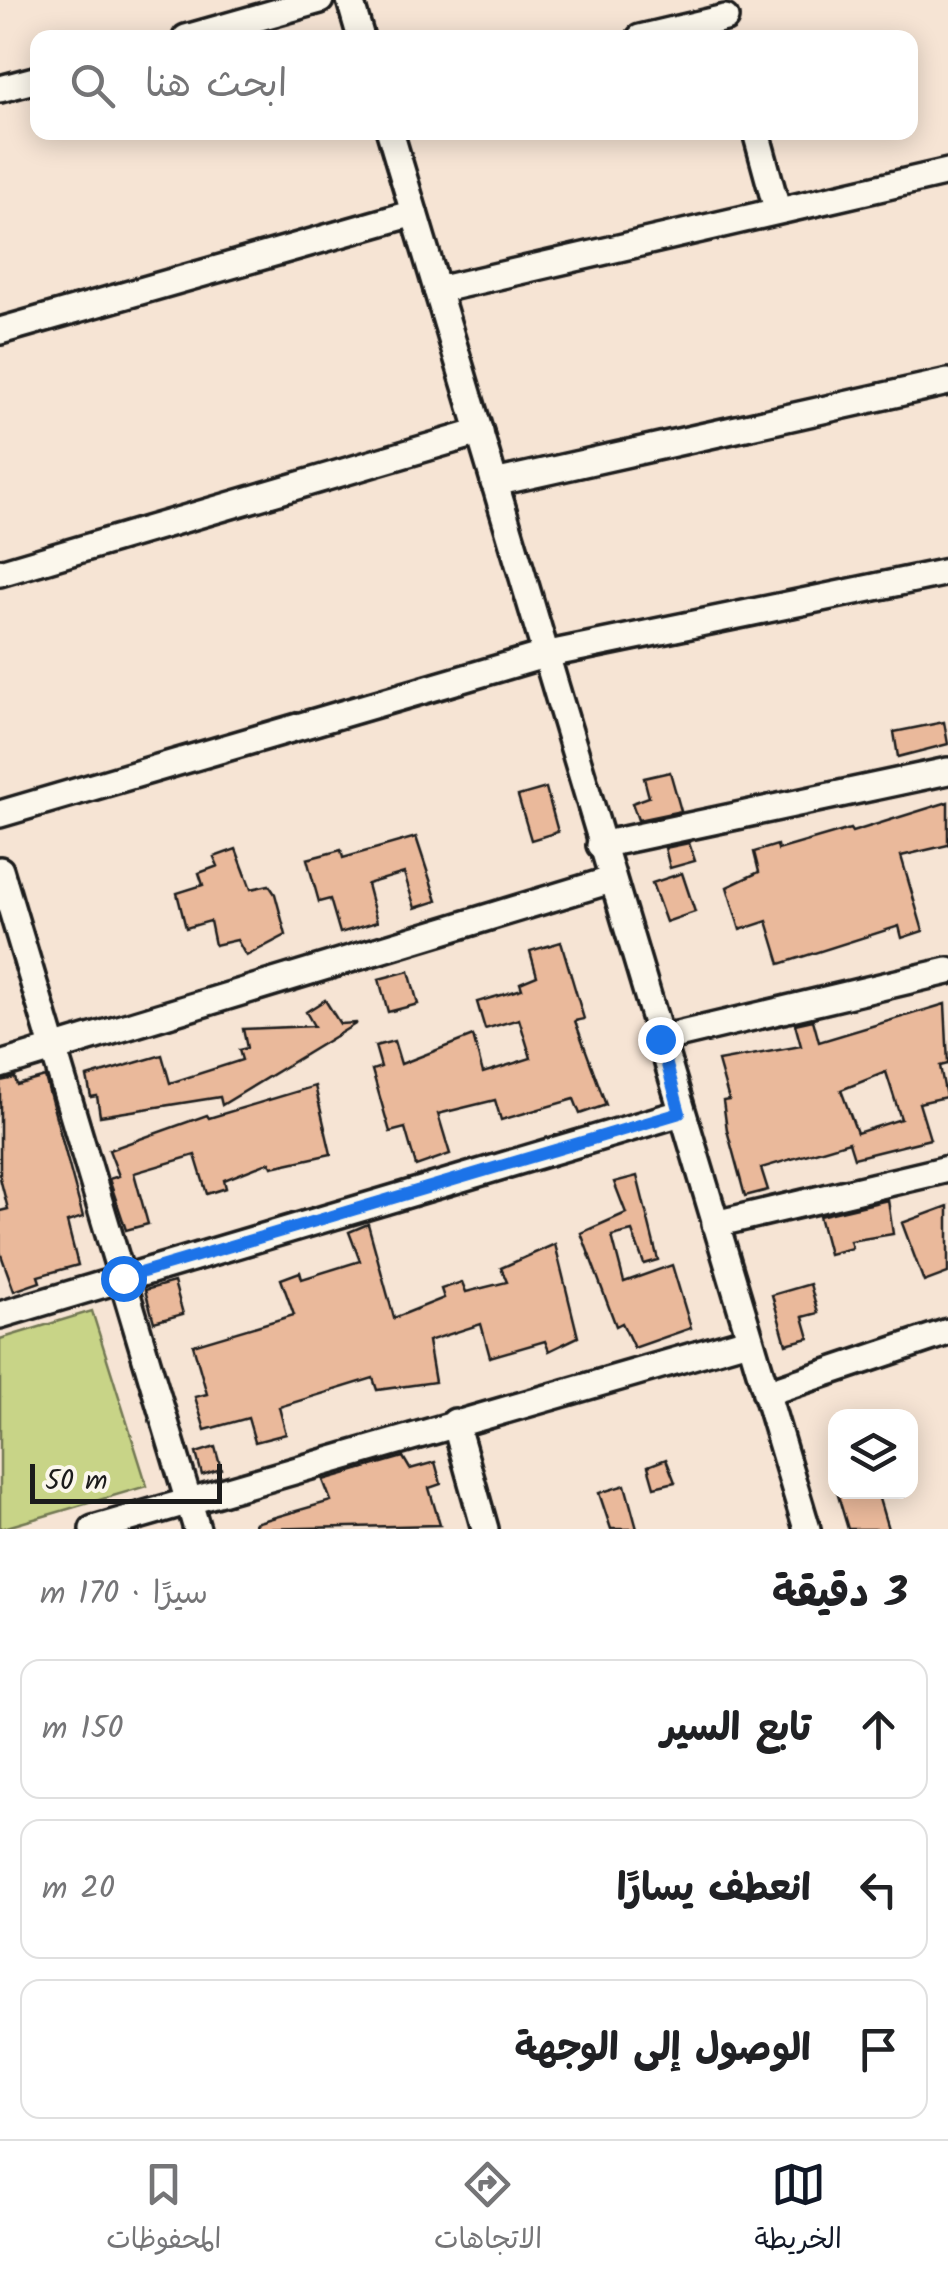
<!DOCTYPE html>
<html lang="ar">
<head>
<meta charset="utf-8">
<style>
	:root { --surface:#fff; --page:#f2f2f2; --text:#202124; --muted:#757577; --line:#e0e0e0; --accent:#111827 }
	body { margin:0; font-family:Kalam,"Playpen Sans Arabic",sans-serif; background:var(--page); color:var(--text); direction:rtl }
	.controls { position:absolute; right:30px; bottom:30px; display:grid; overflow:hidden; border-radius:20px; box-shadow:0 5px 25px #0003 }
	.controls button { width:90px; height:90px; display:grid; place-items:center; padding:0; border:0; border-bottom:2px solid var(--line); background:var(--surface); color:var(--text); font:50px sans-serif }
	.scale { position:absolute; left:30px; bottom:25px; width:192px; box-sizing:border-box; padding-left:10px; border:5px solid #1c1c1c; border-top:0; font-size:28px; line-height:35px; white-space:nowrap; color:#1c1c1c; -webkit-text-stroke:8px #fbf7ec; paint-order:stroke }
	.stop { position:absolute; width:30px; height:30px; margin:-22px; border:8px solid #1a73e8; border-radius:50%; background:#fff }
	.stop.end { background:#1a73e8; border-color:#fff; box-shadow:0 2px 10px #0008 }
	.list { margin:0; padding:0; list-style:none }
	h2 { display:flex; justify-content:space-between; align-items:center; height:130px; margin:0; padding:0 40px; font-size:42px }
	h2 small { font-size:32px; font-weight:400; color:var(--muted) }
	.list li { display:grid; grid-template-columns:65px 1fr auto; gap:30px; align-items:center; box-sizing:border-box; height:140px; margin:0 20px 20px; padding:0 20px; border:2px solid var(--line); border-radius:20px }
	.list b { display:block; font-size:38px; white-space:nowrap }
	.list em { font-size:32px; font-style:normal; color:var(--muted) }
	.icon { flex:none; width:55px; height:55px; fill:none; stroke:currentColor; stroke-width:2; stroke-linecap:round; stroke-linejoin:round }
	.map { position:relative; flex:none; width:948px; height:1529px; overflow:hidden; direction:ltr }
	.search { position:absolute; background:var(--surface); box-shadow:0 5px 25px #0003; left:30px; right:30px; top:30px; height:110px; display:flex; align-items:center; gap:25px; box-sizing:border-box; padding:0 35px; border-radius:20px; color:var(--muted); font-size:38px }
	.sheet { height:610px; background:var(--surface) }
	nav { display:flex; justify-content:space-around; align-items:center; box-sizing:border-box; height:140px; border-top:2px solid var(--line); background:var(--surface); font-size:28px; color:var(--muted) }
	nav a { display:grid; justify-items:center; gap:5px }
	nav .on { color:var(--accent) }
	.map>svg:first-child { display:block }
</style>
</head>
<body>
<div class="map">
<svg width="948" height="1529" viewBox="0 0 948 1529">
	<rect width="100%" height="100%" fill="#f6e4d4"/>
	<filter id="ink" filterUnits="userSpaceOnUse"><feTurbulence type="fractalNoise" baseFrequency=".01" numOctaves="2"/><feDisplacementMap in="SourceGraphic" scale="20" xChannelSelector="R" yChannelSelector="G"/><feConvolveMatrix kernelMatrix="1 2 1 2 8 2 1 2 1" color-interpolation-filters="sRGB"/></filter>
	<g filter="url(#ink)">
		<path fill="#c8d487" stroke="#727852" stroke-width="2.5" d="M92 1311 147 1486 0 1529V1339Z"/>
		<g fill="#eab99b" stroke="#1c1c1c" stroke-width="2.5" fill-rule="evenodd">
			<path d="M944 722 948 744 898 757 894 732Z"/>
			<path d="M670 772 681 811 638 820 632 803 649 797 644 778Z"/>
			<path d="M546 788 558 832 531 840 518 796Z"/>
			<path d="M948 802V845L901 856 923 931 902 938 899 926 780 964 767 921 740 930 727 887 759 872 754 852 777 845 778 850 850 829 852 832Z"/>
			<path d="M416 837 437 901 415 908 404 873 367 884 377 922 340 933 330 899 319 902 307 859 341 850 343 858Z"/>
			<path d="M689 843 695 861 670 868 665 848Z"/>
			<path d="M236 849 251 889 269 885 275 894 286 935 246 956 237 940 215 945 210 921 186 928 177 893 203 885 199 873 218 866 214 857Z"/>
			<path d="M682 873 695 912 666 922 652 883Z"/>
			<path d="M561 942 584 1019 575 1021 606 1105 580 1114 574 1099 501 1120 495 1100 438 1114 450 1154 416 1166 405 1128 390 1132 372 1070 381 1067 375 1046 394 1041 401 1064 473 1036 483 1073 531 1058 519 1019 485 1029 477 1002 522 989 520 983 537 976 530 951Z"/>
			<path d="M409 971 418 1004 388 1012 379 979Z"/>
			<path d="M325 1000 340 1024 357 1023 222 1105 220 1097 100 1116 97 1096 91 1097 87 1077 162 1055 170 1083 242 1060 239 1050 247 1048 243 1029 314 1026 306 1012Z"/>
			<path d="M945 1004 948 1064 940 1066 946 1097 919 1103 930 1139 854 1158 849 1142 761 1168 768 1190 745 1196 727 1130 723 1101 729 1100 718 1061 801 1046 795 1024 813 1020 819 1042ZM886 1072 901 1119 857 1133 841 1090Z"/>
			<path d="M45 1077 83 1217 67 1222 78 1265 38 1276 40 1282 14 1291 0 1252V1211L8 1209 0 1178V1081L15 1078 17 1085Z"/>
			<path d="M315 1086 331 1154 272 1167 270 1162 224 1180 226 1188 207 1194 195 1155 134 1173 148 1224 126 1230 109 1179 119 1176 109 1150 207 1115 209 1118Z"/>
			<path d="M637 1176 658 1260 644 1264 632 1231 612 1236 624 1282 672 1265 691 1328 634 1348 622 1323 616 1326 581 1233 626 1213 614 1182Z"/>
			<path d="M888 1200 893 1234 850 1241 852 1248 829 1254 819 1216Z"/>
			<path d="M948 1206V1273L924 1282 902 1223Z"/>
			<path d="M368 1224 394 1318 444 1298 441 1289 462 1282 466 1292 507 1282 501 1268 555 1244 578 1337 549 1351 545 1341 490 1357 481 1324 428 1341 435 1382 377 1390 373 1378 279 1407 286 1434 255 1442 248 1418 205 1430 195 1397 207 1394 193 1345 294 1315 281 1279 300 1272 302 1279 360 1261 349 1232Z"/>
			<path d="M174 1282 183 1314 154 1322 145 1290Z"/>
			<path d="M810 1284 818 1313 803 1317 809 1338 786 1344 772 1295Z"/>
			<path d="M215 1447 221 1469 202 1475 196 1453Z"/>
			<path d="M403 1457 410 1469 435 1462 441 1484 429 1488 440 1525 256 1529 255 1523 331 1501 323 1480Z"/>
			<path d="M666 1459 675 1482 654 1487 648 1466Z"/>
			<path d="M625 1485 637 1529H611L599 1493Z"/>
			<path d="M837 1492H877L888 1529H848Z"/>
		</g>
		<g fill="none" stroke-linecap="round" stroke-linejoin="round">
			<defs>
				<g id="street">
					<path d="M350 0 361 38"/>
					<path d="M186 38 320 0"/>
					<path d="M640 38 725 18"/>
					<path d="M0 89 38 79"/>
					<path d="M390 132 807 1529"/>
					<path d="M756 132 777 209"/>
					<path d="M437 290 948 172"/>
					<path d="M0 331 414 213"/>
					<path d="M494 483 948 382"/>
					<path d="M0 573 480 432"/>
					<path d="M0 814 544 655 948 572"/>
					<path d="M600 845 948 771"/>
					<path d="M0 870 197 1529"/>
					<path d="M660 1039 948 971"/>
					<path d="M0 1065 611 880"/>
					<path d="M715 1224 948 1169"/>
					<path d="M0 1315 681 1113"/>
					<path d="M766 1393 948 1332"/>
					<path d="M455 1422 485 1529"/>
					<path d="M93 1529 748 1340"/>
				</g>
			</defs>
			<use href="#street" stroke="#1c1c1c" stroke-width="32"/>
			<use href="#street" stroke="#fbf7ec" stroke-width="25"/>
		</g>
	</g>
	<g fill="none" stroke-linecap="round" stroke-linejoin="round" filter="url(#ink)">
		<path stroke="#1a73e8" stroke-width="12" d="M123 1278 680 1113 660 1039"/>
	</g>
</svg>
<div class="controls">
<button><svg class="icon" aria-label="layers" viewBox="0 0 24 24"><path d="M12 4l9 5-9 5-9-5zM3 14l9 5 9-5"/></svg></button>
</div>
<div class="scale">50 m</div>
<div class="stop" style="left:123px;top:1278px"></div>
<div class="stop end" style="left:660px;top:1039px"></div>
<div class="search"><svg class="icon" aria-label="search" viewBox="0 0 24 24"><circle cx="10" cy="10" r="6"/><path d="M15 15l6 6"/></svg>ابحث هنا</div>
</div>
<section class="sheet">
<h2>3 دقيقة<small>سيرًا · 170 m</small></h2>
<ul class="list">
<li><svg class="icon" aria-label="ahead" viewBox="0 0 24 24"><path d="M12 20V5M6 11l6-6 6 6"/></svg><div><b>تابع السير</b></div><em>150 m</em></li>
<li><svg class="icon" aria-label="left" viewBox="0 0 24 24"><path d="M17 20v-9H6M10 6l-5 5 5 5"/></svg><div><b>انعطف يسارًا</b></div><em>20 m</em></li>
<li><svg class="icon" aria-label="arrive" viewBox="0 0 24 24"><path d="M6 21V4h12l-3 4 3 4H6"/></svg><div><b>الوصول إلى الوجهة</b></div></li>
</ul>
</section>
<nav>
<a class="on"><svg class="icon" aria-label="map" viewBox="0 0 24 24"><path d="M3 6l6-2 6 2 6-2v14l-6 2-6-2-6 2zM9 4v14M15 6v14"/></svg>الخريطة</a>
<a><svg class="icon" aria-label="directions" viewBox="0 0 24 24"><path d="M12 3l9 9-9 9-9-9zM9 14v-3h6M13 9l2 2-2 2"/></svg>الاتجاهات</a>
<a><svg class="icon" aria-label="saved" viewBox="0 0 24 24"><path d="M7 4h10v16l-5-4-5 4z"/></svg>المحفوظات</a>
</nav>
</body>
</html>
